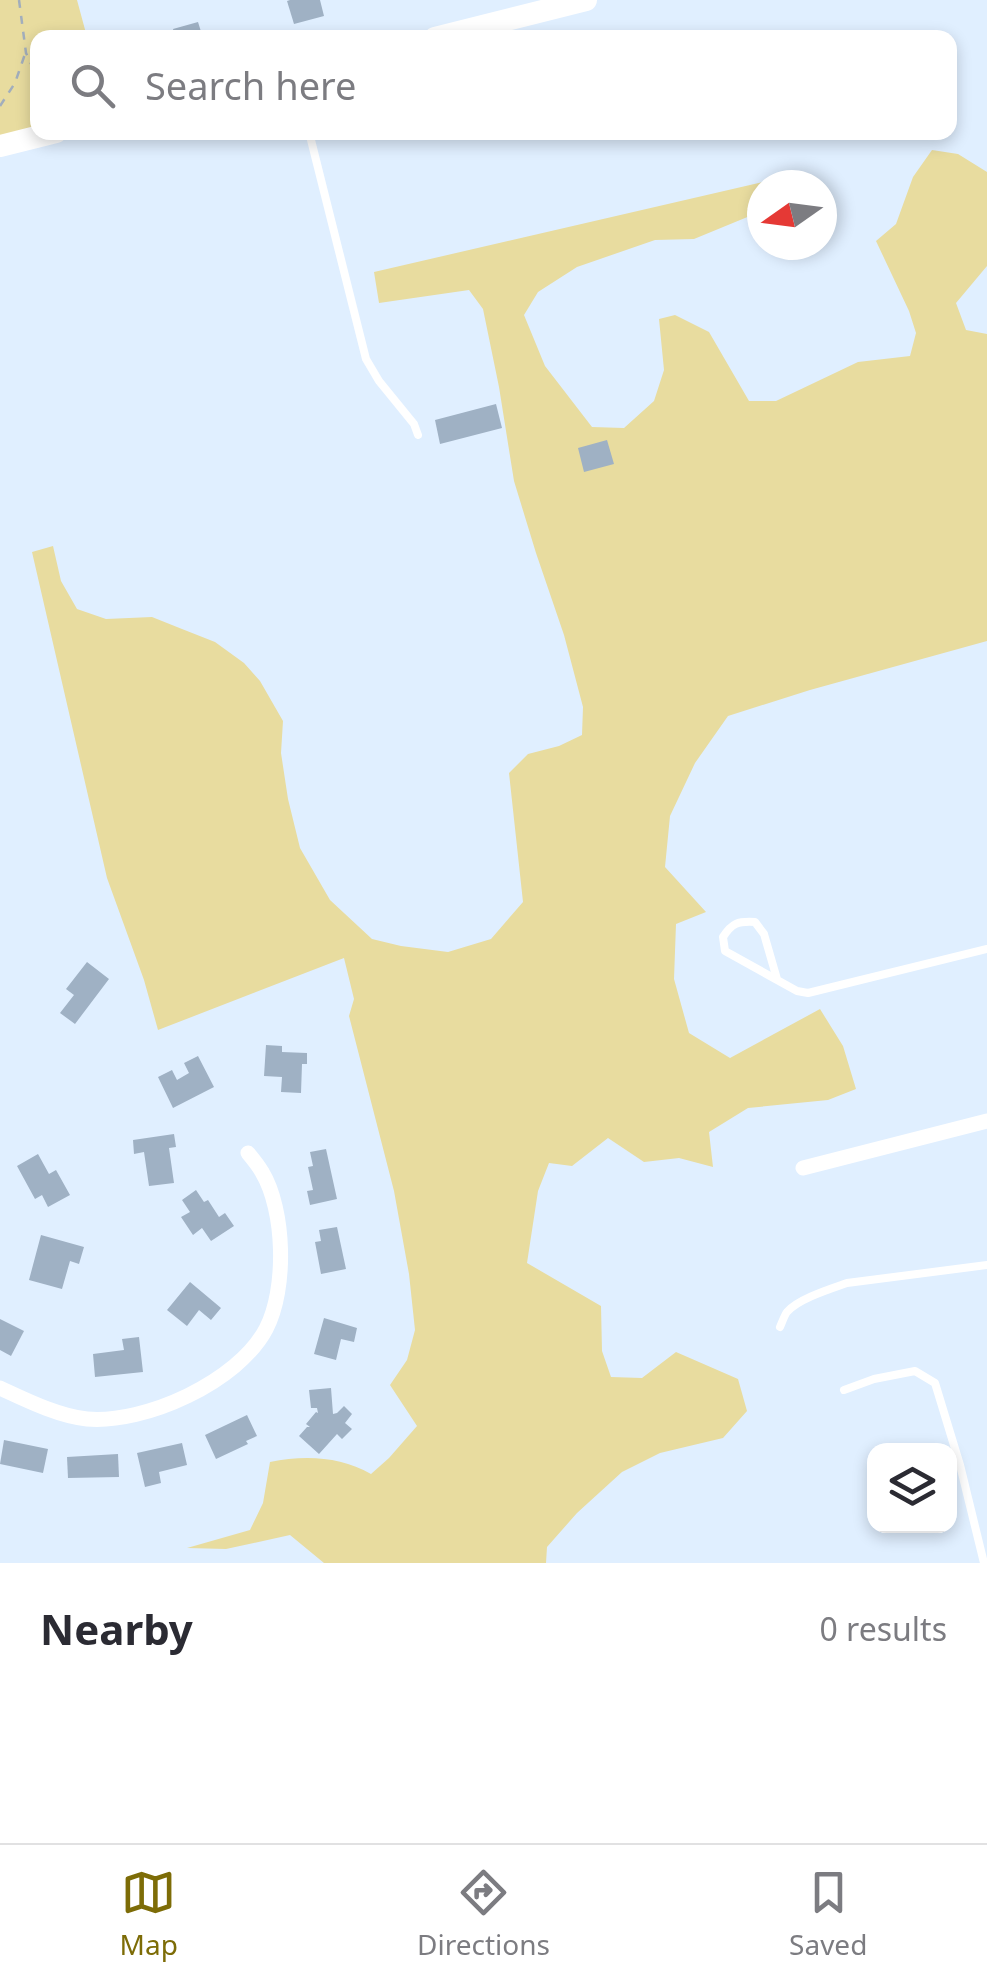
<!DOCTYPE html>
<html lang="en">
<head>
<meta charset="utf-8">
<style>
	:root { --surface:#fff; --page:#f2f2f3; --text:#2b2b33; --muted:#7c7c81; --line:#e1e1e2; --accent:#7d6c07 }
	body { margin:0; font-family:"Noto Sans",sans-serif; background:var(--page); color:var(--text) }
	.controls { position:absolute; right:30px; bottom:30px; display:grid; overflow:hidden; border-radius:20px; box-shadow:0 5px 15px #0003 }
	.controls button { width:90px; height:90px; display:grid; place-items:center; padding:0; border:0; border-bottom:2px solid var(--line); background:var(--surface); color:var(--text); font:50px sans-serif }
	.compass { position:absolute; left:747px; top:170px; width:90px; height:90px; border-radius:50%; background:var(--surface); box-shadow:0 5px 15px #0003; rotate:256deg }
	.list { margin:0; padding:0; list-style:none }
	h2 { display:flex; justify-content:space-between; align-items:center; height:130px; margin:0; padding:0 40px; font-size:42px }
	h2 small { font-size:32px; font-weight:400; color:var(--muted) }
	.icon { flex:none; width:55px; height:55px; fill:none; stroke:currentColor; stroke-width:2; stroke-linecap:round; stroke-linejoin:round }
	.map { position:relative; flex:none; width:987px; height:1563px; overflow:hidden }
	.search { position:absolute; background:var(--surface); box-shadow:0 5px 15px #0003; left:30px; right:30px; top:30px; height:110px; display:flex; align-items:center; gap:25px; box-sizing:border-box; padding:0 35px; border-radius:20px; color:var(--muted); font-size:38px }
	.sheet { height:280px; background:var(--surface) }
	nav { display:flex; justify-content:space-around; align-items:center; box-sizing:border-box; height:140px; border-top:2px solid var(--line); background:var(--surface); font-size:28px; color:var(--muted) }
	nav a { display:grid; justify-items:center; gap:5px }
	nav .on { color:var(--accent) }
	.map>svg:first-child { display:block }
</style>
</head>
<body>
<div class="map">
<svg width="987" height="1563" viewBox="0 0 987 1563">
	<rect width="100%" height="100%" fill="#e0efff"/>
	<g fill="#e8dc9f">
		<path d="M0 0H77L87 37 38 38 37 126 0 136Z"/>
		<path d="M932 150 958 154 987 172V266L956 303 966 330 987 334V641L810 690 728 716 695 763 670 816 665 867 706 912 676 924 674 979 689 1033 730 1058 820 1009 843 1046 856 1089 828 1100 748 1108 709 1132 713 1167 679 1158 644 1162 608 1138 572 1166 549 1163 538 1191 527 1263 601 1306 602 1351 611 1377 642 1378 676 1352 738 1379 747 1411 723 1438 660 1453 622 1472 577 1513 547 1547 546 1563H324L290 1535 226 1549 187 1548 250 1530 263 1503 270 1462C304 1455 340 1456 371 1474L389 1458 417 1426 390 1385 407 1360 415 1330 409 1274 394 1191 349 1016 354 999 344 958 158 1030 144 980 107 878 32 552 53 546 61 581 77 609 106 619 152 617 182 629 215 642 244 663 260 681 283 721 281 753 288 799 300 848 330 900 372 939 401 946 448 952 491 939 523 902 509 773 528 754 559 746 582 735 583 707 564 635 536 553 514 481 499 387 483 309 469 290 379 303 374 272 793 175 821 185H762V211L694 239 655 240 577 267 538 292 524 315 545 366 592 427 624 428 654 401 664 370 659 319 675 315 709 332 749 401H776L858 362 910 356 916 333 909 311 876 241 896 224 913 177Z"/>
	</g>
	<g fill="#9fb1c4">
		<path d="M290 0H320L324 16 294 24 287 1Z"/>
		<path d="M198 22 203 38H175L173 29Z"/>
		<path d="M496 404 502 428 440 444 435 420Z"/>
		<path d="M607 440 614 464 584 472 578 448Z"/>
		<path d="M87 962 109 979 75 1024 60 1013 74 995 66 989Z"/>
		<path d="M266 1045 282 1046V1052L307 1053V1064H302L301 1093 281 1092 282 1077 264 1076Z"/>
		<path d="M198 1056 214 1087 173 1108 158 1077 172 1070 177 1080 189 1073 184 1063Z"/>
		<path d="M174 1134 176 1147 169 1148 174 1183 149 1186 144 1152 134 1154 133 1140Z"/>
		<path d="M326 1149 337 1199 310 1205 307 1191 313 1190 308 1167 313 1166 310 1152Z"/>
		<path d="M38 1154 49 1174 56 1170 70 1195 48 1207 42 1195 35 1199 17 1166Z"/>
		<path d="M196 1190 204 1202 208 1200 219 1217 225 1213 234 1226 211 1241 202 1228 193 1235 181 1217 190 1212 182 1200Z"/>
		<path d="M337 1227 346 1269 321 1274 315 1242 321 1241 319 1230Z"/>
		<path d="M41 1235 84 1247 79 1264 70 1261 62 1289 29 1280Z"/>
		<path d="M190 1282 221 1308 211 1320 199 1310 187 1326 167 1310Z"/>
		<path d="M324 1318 357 1328 354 1342 341 1339 336 1360 314 1354Z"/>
		<path d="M0 1319 24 1331 11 1356 0 1350Z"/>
		<path d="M139 1337 143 1372 95 1377 93 1354 124 1350 122 1339Z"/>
		<path d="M331 1388 333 1414 337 1413 344 1406 352 1414 345 1423 352 1429 342 1439 337 1434 319 1454 299 1436 307 1427H310L306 1424 316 1412 318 1413 317 1408H311L309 1390Z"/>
		<path d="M247 1415 257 1436 246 1441 248 1444 216 1459 205 1435Z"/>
		<path d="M4 1440 48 1449 43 1473 0 1464Z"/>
		<path d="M182 1443 187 1465 159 1472 161 1483 145 1487 137 1453Z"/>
		<path d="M118 1454 119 1477 68 1478 67 1457Z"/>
	</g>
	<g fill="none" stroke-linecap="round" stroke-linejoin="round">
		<g stroke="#a2aebc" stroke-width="2.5" stroke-dasharray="8 8" stroke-linecap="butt">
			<path d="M19 0 26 53 38 79"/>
			<path d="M0 106 15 83 25 54"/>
		</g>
		<g stroke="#fff" stroke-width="8">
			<path d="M309 132 366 359 379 381 414 424 418 435"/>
			<path d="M777 979 764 934 755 922C738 921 732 923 723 937L725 951 797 991 808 993 987 949"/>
			<path d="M780 1327C781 1325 785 1314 787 1312 798 1299 830 1289 847 1283L987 1265"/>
			<path d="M844 1390 874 1379 915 1371 935 1383 960 1465 984 1563"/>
		</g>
		<g stroke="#fff" stroke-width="15">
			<path d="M803 1168 987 1121"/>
			<path d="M0 1388C26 1400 58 1416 87 1419 145 1424 238 1382 266 1329 287 1289 285 1210 262 1172 258 1165 253 1159 248 1153"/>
		</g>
		<g stroke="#fff" stroke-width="22">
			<path d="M435 38 586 0"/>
			<path d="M0 146 56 132"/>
		</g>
	</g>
</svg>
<div class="controls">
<button><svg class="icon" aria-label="layers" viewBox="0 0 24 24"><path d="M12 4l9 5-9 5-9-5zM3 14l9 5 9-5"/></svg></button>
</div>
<svg class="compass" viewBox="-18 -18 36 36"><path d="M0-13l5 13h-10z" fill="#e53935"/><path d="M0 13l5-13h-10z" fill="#7c7c81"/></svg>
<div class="search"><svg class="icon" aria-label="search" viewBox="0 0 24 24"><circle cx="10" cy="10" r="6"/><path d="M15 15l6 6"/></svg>Search here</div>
</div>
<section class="sheet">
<h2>Nearby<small>0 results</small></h2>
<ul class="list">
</ul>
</section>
<nav>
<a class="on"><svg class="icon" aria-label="map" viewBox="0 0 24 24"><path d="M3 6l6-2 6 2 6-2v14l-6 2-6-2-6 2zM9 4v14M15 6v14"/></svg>Map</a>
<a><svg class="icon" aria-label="directions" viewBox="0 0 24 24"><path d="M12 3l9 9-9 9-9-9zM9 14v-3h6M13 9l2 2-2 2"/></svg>Directions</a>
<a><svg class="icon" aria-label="saved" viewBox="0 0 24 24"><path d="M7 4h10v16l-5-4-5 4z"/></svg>Saved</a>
</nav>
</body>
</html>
